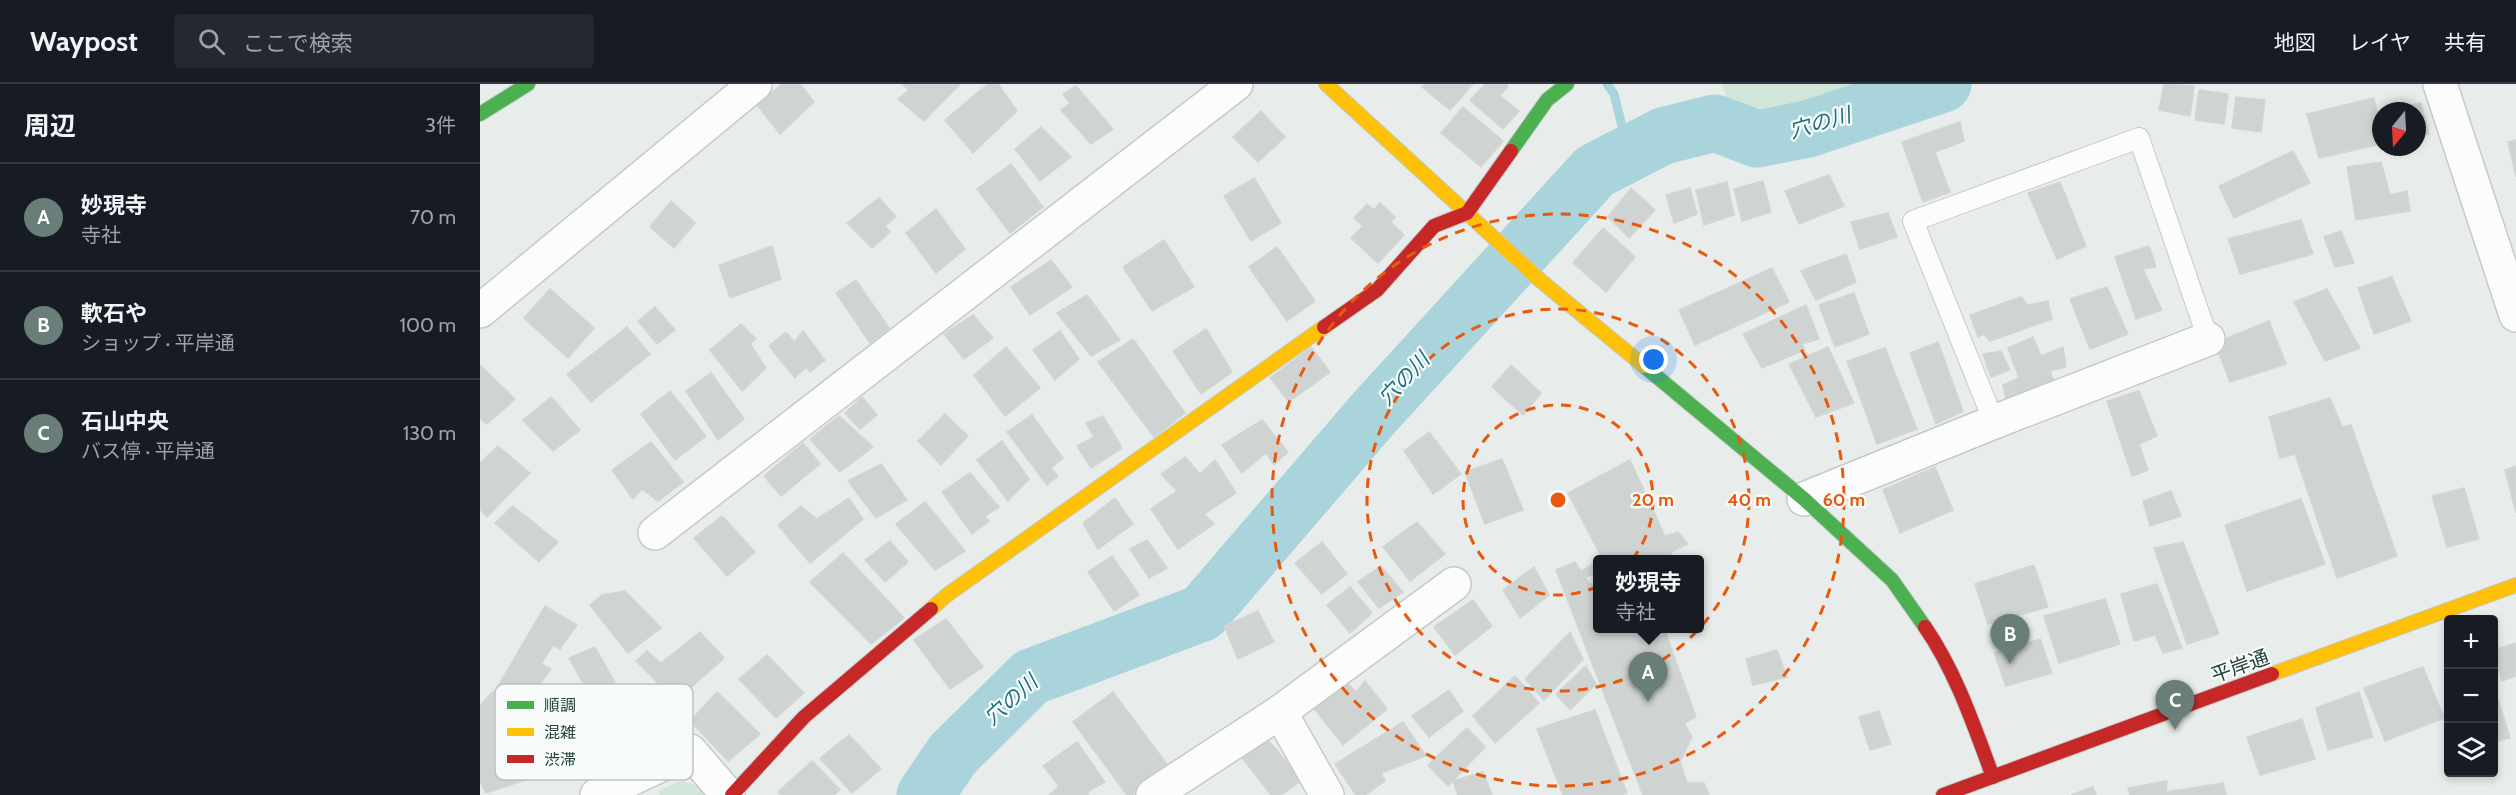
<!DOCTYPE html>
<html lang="ja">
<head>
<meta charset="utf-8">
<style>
	:root { --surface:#171b24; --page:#242831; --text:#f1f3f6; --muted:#9ea1a6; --line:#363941; --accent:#697e78 }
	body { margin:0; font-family:Cabin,"Noto Sans JP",sans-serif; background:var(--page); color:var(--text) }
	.controls { position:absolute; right:18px; bottom:18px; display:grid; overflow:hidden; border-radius:6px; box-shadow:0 3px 9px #0003 }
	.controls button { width:54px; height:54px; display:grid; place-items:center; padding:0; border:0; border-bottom:2px solid var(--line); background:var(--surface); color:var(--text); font:30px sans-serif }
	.compass { position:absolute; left:1892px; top:18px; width:54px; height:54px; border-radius:50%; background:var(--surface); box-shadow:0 3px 9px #0003; rotate:198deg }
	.you { position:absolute; left:1174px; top:276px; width:21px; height:21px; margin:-15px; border:4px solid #fff; border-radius:50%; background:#1a73e8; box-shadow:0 0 0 9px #1a73e833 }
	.badge { display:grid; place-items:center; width:39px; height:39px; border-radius:50%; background:var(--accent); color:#fff; font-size:20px; font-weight:700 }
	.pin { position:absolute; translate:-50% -50px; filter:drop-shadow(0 2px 3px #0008) }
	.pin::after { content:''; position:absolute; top:32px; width:21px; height:18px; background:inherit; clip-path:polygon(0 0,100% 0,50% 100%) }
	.popup { position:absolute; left:1113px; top:471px; width:111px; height:78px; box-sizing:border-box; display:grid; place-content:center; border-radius:6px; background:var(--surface); filter:drop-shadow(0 2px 4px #0005); font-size:20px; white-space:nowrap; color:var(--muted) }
	.popup b { font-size:22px; color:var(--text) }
	.popup::after { content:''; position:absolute; left:50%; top:100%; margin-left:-12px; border:12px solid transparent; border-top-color:var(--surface) }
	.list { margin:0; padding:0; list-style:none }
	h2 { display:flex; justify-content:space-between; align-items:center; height:78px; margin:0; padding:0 24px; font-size:26px }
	h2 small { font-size:20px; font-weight:400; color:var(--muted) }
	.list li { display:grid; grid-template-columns:39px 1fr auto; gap:18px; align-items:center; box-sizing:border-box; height:108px; padding:0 24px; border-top:2px solid var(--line) }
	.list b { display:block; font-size:22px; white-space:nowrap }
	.list p { margin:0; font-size:20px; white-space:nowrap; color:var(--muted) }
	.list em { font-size:20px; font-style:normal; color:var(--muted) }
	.icon { flex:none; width:33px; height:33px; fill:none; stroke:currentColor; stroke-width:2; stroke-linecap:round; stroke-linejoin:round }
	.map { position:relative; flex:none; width:2036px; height:711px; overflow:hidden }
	header { display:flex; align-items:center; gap:36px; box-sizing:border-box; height:84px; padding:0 30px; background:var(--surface); border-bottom:2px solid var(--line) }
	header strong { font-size:28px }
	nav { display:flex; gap:33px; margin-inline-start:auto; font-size:21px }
	.search { width:420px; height:54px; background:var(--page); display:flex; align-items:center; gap:15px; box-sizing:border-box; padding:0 21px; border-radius:6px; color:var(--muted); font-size:22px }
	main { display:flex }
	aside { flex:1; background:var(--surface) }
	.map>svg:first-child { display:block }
</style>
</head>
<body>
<header>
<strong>Waypost</strong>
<div class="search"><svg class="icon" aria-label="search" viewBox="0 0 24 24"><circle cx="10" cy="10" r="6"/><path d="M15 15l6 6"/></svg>ここで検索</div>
<nav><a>地図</a><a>レイヤ</a><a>共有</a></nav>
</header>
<main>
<aside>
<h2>周辺<small>3件</small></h2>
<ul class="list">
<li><span class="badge">A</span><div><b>妙現寺</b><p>寺社</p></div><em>70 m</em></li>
<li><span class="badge">B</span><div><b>軟石や</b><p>ショップ · 平岸通</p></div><em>100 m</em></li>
<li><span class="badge">C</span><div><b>石山中央</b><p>バス停 · 平岸通</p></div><em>130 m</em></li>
</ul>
</aside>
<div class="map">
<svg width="2036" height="711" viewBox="0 0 2036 711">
	<rect width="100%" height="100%" fill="#e8edeb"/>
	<g fill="#d1e6d8">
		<path d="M1242 0H1429L1402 12 1310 40 1257 44Z"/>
		<path d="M200 697 218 701 229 711H180L178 707Z"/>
	</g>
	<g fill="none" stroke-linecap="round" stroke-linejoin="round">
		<path stroke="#a9d4db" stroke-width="9" d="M1127 0 1134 10 1149 70"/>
		<path stroke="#a9d4db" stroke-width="57" d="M445 711 473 670 551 593 722 529 893 330 1115 87 1183 52 1235 39 1277 55 1328 45 1463 0"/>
	</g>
	<g fill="#cfd4d2" stroke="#d1d6d4" stroke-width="1.5">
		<path d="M302 0H320L334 18 300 50 277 21Z"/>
		<path d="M422 0H480L444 37 418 15 429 6Z"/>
		<path d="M508 0H518L537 27 493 69 465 36Z"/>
		<path d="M945 0H993L970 26 942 3Z"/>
		<path d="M1005 0H1026L1028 2 1020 12 1039 27 1023 45 990 16Z"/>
		<path d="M1684 0 1714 2 1710 32 1679 26Z"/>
		<path d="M596 2 633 45 611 60 581 26 590 19 583 10Z"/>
		<path d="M1719 6 1748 10 1744 40 1715 36Z"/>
		<path d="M1756 13 1785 16 1781 48 1752 44Z"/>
		<path d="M1894 14 1901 44V60L1839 74 1827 30Z"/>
		<path d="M1941 19 1949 50 1937 52V27H1907V25Z"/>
		<path d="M983 23 1023 57 1001 83 961 49Z"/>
		<path d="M781 27 805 53 778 78 753 53Z"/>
		<path d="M1480 38 1484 57 1455 68 1470 108 1443 118 1422 58Z"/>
		<path d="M561 43 591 73 560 97 535 65Z"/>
		<path d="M2036 56V93L2028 58Z"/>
		<path d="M1813 67 1830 99 1754 134 1739 102Z"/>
		<path d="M1901 78 1910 111 1927 107 1930 127 1876 136 1867 83Z"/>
		<path d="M531 80 563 123 530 149 497 105Z"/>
		<path d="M1349 91 1364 122 1319 140 1305 107Z"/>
		<path d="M774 94 801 139 771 157 744 112Z"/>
		<path d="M1283 97 1291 128 1262 137 1254 105Z"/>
		<path d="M1247 98 1254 131 1224 141 1216 106Z"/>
		<path d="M1580 98 1606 162 1577 175 1548 109Z"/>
		<path d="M1151 104 1175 126 1149 154 1128 133Z"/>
		<path d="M1210 104 1217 130 1194 139 1186 111Z"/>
		<path d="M399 114 416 133 405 142 410 148 392 164 367 139Z"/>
		<path d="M191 117 215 139 194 164 170 143Z"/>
		<path d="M900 119 915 133 911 138 924 151 898 179 871 154 883 142 874 134 887 120 894 126Z"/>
		<path d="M456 125 485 165 456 189 426 149Z"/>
		<path d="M1408 129 1417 153 1380 165 1371 138Z"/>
		<path d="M1821 136 1833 170 1760 190 1748 155Z"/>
		<path d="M1123 144 1155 173 1126 208 1093 179Z"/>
		<path d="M1861 147 1874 179 1855 183 1844 153Z"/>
		<path d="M684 156 714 203 672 227 643 183Z"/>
		<path d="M292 162 301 195 250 214 239 181Z"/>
		<path d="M1669 162 1676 183 1663 185 1682 226 1656 235 1635 173Z"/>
		<path d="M797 163 835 217 807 237 769 183Z"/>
		<path d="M1366 170 1376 198 1336 216 1321 187Z"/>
		<path d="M571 176 592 203 550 231 531 203Z"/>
		<path d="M1292 184 1309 218 1215 261 1199 226Z"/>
		<path d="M1912 193 1931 237 1894 250 1878 204Z"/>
		<path d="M376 196 409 244 390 259 356 209Z"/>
		<path d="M1627 203 1648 250 1610 265 1590 215Z"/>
		<path d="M70 205 114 244 88 274 44 234Z"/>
		<path d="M1847 205 1880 264 1845 277 1814 218Z"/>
		<path d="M1374 209 1389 250 1355 263 1339 221Z"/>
		<path d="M607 211 640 256 611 272 577 229Z"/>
		<path d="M1541 213 1547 221 1568 217 1572 235 1510 257 1504 250 1498 253 1490 231Z"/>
		<path d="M1326 221 1339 255 1322 260 1325 266 1282 284 1263 250Z"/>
		<path d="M175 223 195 246 177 260 158 237Z"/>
		<path d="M493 231 513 254 484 275 464 250Z"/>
		<path d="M1789 237 1806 280 1750 298 1735 259Z"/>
		<path d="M261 240 276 255 270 260 286 284 262 307 230 266Z"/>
		<path d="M147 243 170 270 111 318 87 290Z"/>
		<path d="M726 245 752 288 721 310 693 267Z"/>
		<path d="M323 247 345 276 330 288 326 283 315 294 289 262 306 248 314 258Z"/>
		<path d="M580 247 599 275 575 296 553 266Z"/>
		<path d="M1553 253 1561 272 1583 263 1586 283 1570 287 1574 297 1526 316 1523 301 1539 294 1528 264Z"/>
		<path d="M653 255 705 329 674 353 618 278Z"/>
		<path d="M1458 258 1483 327 1456 340 1430 269Z"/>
		<path d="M526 263 560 304 525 332 494 291Z"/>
		<path d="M831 263 850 288 809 318 790 294Z"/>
		<path d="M1348 263 1374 319 1336 333 1309 280Z"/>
		<path d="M1405 264 1437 345 1397 360 1367 277Z"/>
		<path d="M1521 267 1530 286 1511 293 1503 270Z"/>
		<path d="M0 281 35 315 7 340 0 334Z"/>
		<path d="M1031 281 1061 309 1043 331 1012 303Z"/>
		<path d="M231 289 264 335 238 356 206 307Z"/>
		<path d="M190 307 226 352 195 376 161 330Z"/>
		<path d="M1659 307 1677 352 1659 360 1668 386 1652 392 1627 317Z"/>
		<path d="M71 313 100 346 73 367 43 336Z"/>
		<path d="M382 313 397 331 380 345 365 329Z"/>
		<path d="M1850 314 1862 343 1871 341 1917 472 1857 494 1815 370 1800 374 1789 333Z"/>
		<path d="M465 330 488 352 461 381 438 357Z"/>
		<path d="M552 331 583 374 571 384 578 392 567 401 527 348Z"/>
		<path d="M359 332 393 363 360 388 330 355Z"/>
		<path d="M623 332 642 364 611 384 597 362 614 353 606 339Z"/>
		<path d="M782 336 808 368 794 381 786 369 762 389 742 361Z"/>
		<path d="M949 348 981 390 953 410 924 367Z"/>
		<path d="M522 357 549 395 528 417 497 376Z"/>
		<path d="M171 358 203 398 178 417 162 405 153 415 132 386Z"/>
		<path d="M323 359 340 380 301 412 284 392Z"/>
		<path d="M18 362 50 389 7 433 0 425V379Z"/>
		<path d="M705 373 720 390 735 376 756 409 724 430 734 440 698 465 671 425 697 407 681 390Z"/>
		<path d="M1022 375 1043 426 1005 440 985 388Z"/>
		<path d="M1150 376 1185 452 1198 448 1208 460 1191 468 1192 476H1123L1088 409Z"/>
		<path d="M401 380 427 416 396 434 368 397Z"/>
		<path d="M2036 382V429L2025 386Z"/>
		<path d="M1455 383 1473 426 1420 449 1403 406Z"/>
		<path d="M490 389 519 423 505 432 509 437 492 450 462 408Z"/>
		<path d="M1984 404 1999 455 1967 463 1952 412Z"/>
		<path d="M1691 407 1701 432 1670 442 1663 417Z"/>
		<path d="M369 414 383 435 330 479 298 441 321 422 337 435Z"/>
		<path d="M635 414 653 440 618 465 603 439Z"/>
		<path d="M1821 415 1845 480 1767 507 1745 441Z"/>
		<path d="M445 418 485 467 455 486 416 440Z"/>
		<path d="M33 422 78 458 59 478 15 439Z"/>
		<path d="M242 432 275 468 247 492 214 454Z"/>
		<path d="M937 438 965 470 930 497 903 463Z"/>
		<path d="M667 456 687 484 669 494 650 465Z"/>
		<path d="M410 457 428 478 405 498 385 476Z"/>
		<path d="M842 458 867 490 842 510 815 479Z"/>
		<path d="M1703 458 1739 550 1707 560 1674 464Z"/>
		<path d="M363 469 424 534 391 560 330 498Z"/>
		<path d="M632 472 659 511 634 527 608 488Z"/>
		<path d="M1095 478 1101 487 1117 478V489L1105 493 1108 498 1117 504V544H1184L1216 633 1204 639 1212 653 1200 678 1207 699H1224L1229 711H1163L1076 486Z"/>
		<path d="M1554 481 1568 523 1508 540 1495 500Z"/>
		<path d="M901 482 923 508 899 524 878 498Z"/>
		<path d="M1054 483 1069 511 1040 534 1023 506Z"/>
		<path d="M1677 500 1702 564 1683 569 1675 551 1654 557 1641 510Z"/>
		<path d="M870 503 892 529 870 549 847 521Z"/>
		<path d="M145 507 181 544 148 569 110 521 122 511Z"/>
		<path d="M1625 515 1640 560 1579 579 1564 532Z"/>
		<path d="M993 516 1012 542 975 571 954 543Z"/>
		<path d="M65 522 97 541 80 565 73 561 61 580 71 585 51 612 46 610 27 614 18 602Z"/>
		<path d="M778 527 794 558 758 575 744 542Z"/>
		<path d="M466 535 503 583 470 605 434 556Z"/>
		<path d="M220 548 244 574 196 617 156 577 167 567 181 579Z"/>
		<path d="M1090 548 1103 575 1064 616 1045 595Z"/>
		<path d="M1560 555 1572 589 1526 602 1514 569Z"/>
		<path d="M2036 559V592L2022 597 2014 566Z"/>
		<path d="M115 563 165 651 140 665 89 574Z"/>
		<path d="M1297 566 1307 593 1273 601 1266 575Z"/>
		<path d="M287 571 324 609 296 634 259 595Z"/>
		<path d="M1106 582 1116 600 1090 626 1076 610Z"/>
		<path d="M1943 583 1964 634 1905 657 1884 604Z"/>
		<path d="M1035 592 1059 619 1015 659 993 632Z"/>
		<path d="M866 597 876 608 885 597 907 625 863 661 833 623Z"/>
		<path d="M2014 602 2030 654 2014 658Z"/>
		<path d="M969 606 983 627 949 653 932 632Z"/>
		<path d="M13 607 33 643 20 649 45 696 6 709 0 697V622Z"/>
		<path d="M237 608 280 650 248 677 210 637Z"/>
		<path d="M633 608 692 687 652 711H647L593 638Z"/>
		<path d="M1879 608 1893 653 1848 666 1836 624Z"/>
		<path d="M1115 626 1147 709 1141 711H1083L1057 645Z"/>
		<path d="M1399 627 1411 660 1390 666 1379 633Z"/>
		<path d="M94 632 118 676 79 695 59 648Z"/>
		<path d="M1822 635 1835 675 1780 691 1767 653Z"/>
		<path d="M923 638 946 672 901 689 905 697 885 711H876L855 680Z"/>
		<path d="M987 644 1005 663 968 702 948 681Z"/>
		<path d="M369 651 401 685 372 709 340 674Z"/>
		<path d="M788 656 822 696 801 711H791L760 671Z"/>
		<path d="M597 658 625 698 607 708 609 711H569L579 702 563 682Z"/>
		<path d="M332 677 360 706 354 711H301L298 708Z"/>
		<path d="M1003 688 1012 711H978L973 697Z"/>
		<path d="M1687 697 1686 708 1743 699 1746 711H1650L1648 704Z"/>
		<path d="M1613 703 1616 711H1591Z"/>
	</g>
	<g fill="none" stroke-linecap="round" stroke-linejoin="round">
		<defs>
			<path id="lane" d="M1514 338 1433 137 1659 54 1728 255"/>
			<g id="street">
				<path d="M1960 0 2036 231"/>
				<path d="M0 227 275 0"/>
				<path d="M1324 415 1514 338 1728 255"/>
				<path d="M175 449 756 0"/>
				<path d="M800 628 974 500"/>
				<path d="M117 711 210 667 248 711"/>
				<path d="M673 711 800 628 847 711"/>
			</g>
			<g id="fast">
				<path d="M0 30 48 0"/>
				<path d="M1031 67 1067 16 1087 0"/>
				<path d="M1164 282 1324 415 1412 496 1445 543"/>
			</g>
			<g id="slow">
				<path d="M846 0 1061 197 1164 282"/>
				<path d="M451 525 467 511 844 243"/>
				<path d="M1792 590 2036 501"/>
			</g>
			<g id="jam">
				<path d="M844 243 897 206 954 142 987 129 1031 67"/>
				<path d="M1445 543C1476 588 1494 642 1513 693"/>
				<path d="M252 711 324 633 451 525"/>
				<path d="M1463 711 1792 590"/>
			</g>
		</defs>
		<use href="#lane" stroke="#c5cac8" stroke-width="22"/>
		<use href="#street" stroke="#c5cac8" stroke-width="36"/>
		<use href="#fast" stroke="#c3cbc8" stroke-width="16"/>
		<use href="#slow" stroke="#c3cbc8" stroke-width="16"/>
		<use href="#jam" stroke="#c3cbc8" stroke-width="16"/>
		<use href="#lane" stroke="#fcfcfc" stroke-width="20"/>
		<use href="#street" stroke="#fcfcfc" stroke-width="33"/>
		<use href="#fast" stroke="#4caf50" stroke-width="14"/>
		<use href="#slow" stroke="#ffc107" stroke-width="14"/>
		<use href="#jam" stroke="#c62828" stroke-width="14"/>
	</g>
	<g fill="none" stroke="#e8590c" stroke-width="3" stroke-dasharray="10 8">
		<circle cx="1078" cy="416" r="95"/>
		<circle cx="1078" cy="416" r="191"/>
		<circle cx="1078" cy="416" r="286"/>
	</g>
	<g text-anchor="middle" stroke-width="4.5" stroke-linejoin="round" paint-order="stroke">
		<g font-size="20" fill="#24423a" stroke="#f7fbf9">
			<text transform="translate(1760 582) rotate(-20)" y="7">平岸通</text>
		</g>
		<g font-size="21" font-style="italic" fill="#1c6f80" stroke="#f7fbf9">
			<text transform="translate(1340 39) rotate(-16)" y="7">穴の川</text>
			<text transform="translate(924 295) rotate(-47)" y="7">穴の川</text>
			<text transform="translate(531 616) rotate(-42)" y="7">穴の川</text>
		</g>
	</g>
	<rect x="15" y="600" width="198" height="96" rx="9" fill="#f7fbf9" stroke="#b8c4c0" stroke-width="1.5"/>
	<rect x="27" y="617" width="27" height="8" fill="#4caf50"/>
	<rect x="27" y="644" width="27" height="8" fill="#ffc107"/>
	<rect x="27" y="671" width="27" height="8" fill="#c62828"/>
	<g font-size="16" fill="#24423a">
		<text x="64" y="627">順調</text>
		<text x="64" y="654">混雑</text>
		<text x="64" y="681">渋滞</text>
	</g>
	<circle cx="1078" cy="416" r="9" fill="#e8590c" stroke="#f7fbf9" stroke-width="3"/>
	<g font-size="18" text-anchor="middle" font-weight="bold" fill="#e8590c" stroke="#f7fbf9" stroke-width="4.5" stroke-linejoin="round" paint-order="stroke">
		<text x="1173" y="422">20 m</text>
		<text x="1269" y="422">40 m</text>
		<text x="1364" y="422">60 m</text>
	</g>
</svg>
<div class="controls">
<button>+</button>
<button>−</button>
<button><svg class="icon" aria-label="layers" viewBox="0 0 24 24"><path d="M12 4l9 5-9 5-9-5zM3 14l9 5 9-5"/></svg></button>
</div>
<svg class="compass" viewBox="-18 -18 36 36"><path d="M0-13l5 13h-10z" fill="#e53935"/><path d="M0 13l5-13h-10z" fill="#9ea1a6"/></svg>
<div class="you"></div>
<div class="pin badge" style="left:1168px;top:618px">A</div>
<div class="popup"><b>妙現寺</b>寺社</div>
<div class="pin badge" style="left:1530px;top:580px">B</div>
<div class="pin badge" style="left:1695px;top:646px">C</div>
</div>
</main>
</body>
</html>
